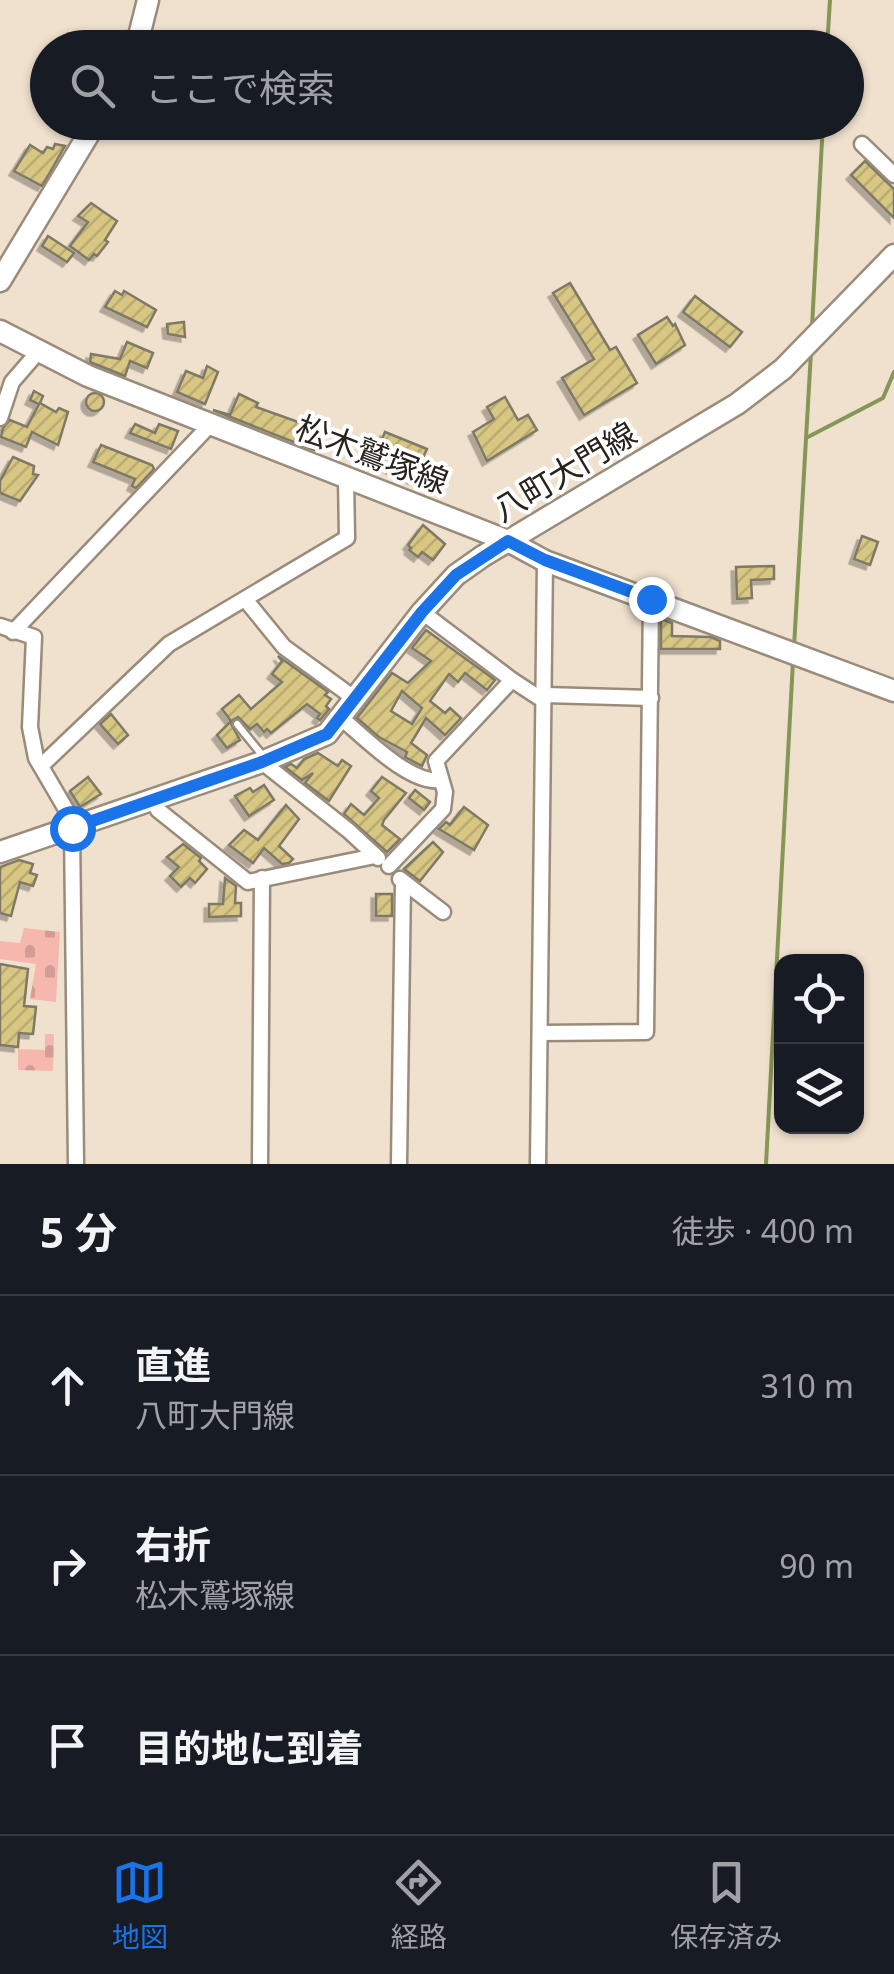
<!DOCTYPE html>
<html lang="ja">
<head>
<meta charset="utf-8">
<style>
	:root { --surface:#171b24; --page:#20242c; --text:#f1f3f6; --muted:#9ea1a6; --line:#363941; --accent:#1a73e8 }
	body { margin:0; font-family:"Noto Sans","Noto Sans JP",sans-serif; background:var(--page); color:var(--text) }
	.controls { position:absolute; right:30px; bottom:30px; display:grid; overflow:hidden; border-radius:20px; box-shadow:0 2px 8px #0004 }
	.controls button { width:90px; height:90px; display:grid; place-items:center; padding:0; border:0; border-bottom:2px solid var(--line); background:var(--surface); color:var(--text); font:50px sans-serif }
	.stop { position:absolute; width:30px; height:30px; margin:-22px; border:8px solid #1a73e8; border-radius:50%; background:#fff }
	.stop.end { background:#1a73e8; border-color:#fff; box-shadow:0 2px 10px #0008 }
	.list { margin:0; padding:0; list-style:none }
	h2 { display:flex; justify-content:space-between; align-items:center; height:130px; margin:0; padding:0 40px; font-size:42px }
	h2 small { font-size:32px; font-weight:400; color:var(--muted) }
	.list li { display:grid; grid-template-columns:65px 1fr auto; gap:30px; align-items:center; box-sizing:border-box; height:180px; padding:0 40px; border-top:2px solid var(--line) }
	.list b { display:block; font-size:38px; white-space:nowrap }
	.list p { margin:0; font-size:32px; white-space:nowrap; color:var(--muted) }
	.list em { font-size:32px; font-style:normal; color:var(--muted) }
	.icon { flex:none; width:55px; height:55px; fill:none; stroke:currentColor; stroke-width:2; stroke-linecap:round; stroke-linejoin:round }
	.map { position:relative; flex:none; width:894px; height:1164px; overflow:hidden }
	.search { position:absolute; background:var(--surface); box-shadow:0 2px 8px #0004; left:30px; right:30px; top:30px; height:110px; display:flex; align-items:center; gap:25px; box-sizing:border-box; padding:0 35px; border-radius:55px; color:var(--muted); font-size:38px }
	.sheet { height:670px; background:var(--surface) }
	nav { display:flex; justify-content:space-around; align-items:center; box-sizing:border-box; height:140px; border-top:2px solid var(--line); background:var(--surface); font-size:28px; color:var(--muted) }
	nav a { display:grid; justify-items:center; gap:5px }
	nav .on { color:var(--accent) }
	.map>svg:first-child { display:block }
</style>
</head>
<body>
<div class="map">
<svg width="894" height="1164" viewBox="0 0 894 1164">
	<defs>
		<pattern id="cemetery-stones" width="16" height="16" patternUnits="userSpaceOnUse" patternTransform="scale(2.5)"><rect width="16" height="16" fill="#f6b7ae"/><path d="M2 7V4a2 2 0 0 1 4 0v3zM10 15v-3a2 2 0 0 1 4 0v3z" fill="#d39d95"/></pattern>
		<pattern id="building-hatch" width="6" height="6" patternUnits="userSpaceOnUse" patternTransform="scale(2.5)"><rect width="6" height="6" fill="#d7c783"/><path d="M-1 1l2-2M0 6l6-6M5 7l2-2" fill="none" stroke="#b9ab71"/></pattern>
		<filter id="shadow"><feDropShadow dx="-4.5" dy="4.5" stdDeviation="0" flood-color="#0004"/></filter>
	</defs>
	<rect width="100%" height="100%" fill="#f0e1ce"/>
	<g fill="url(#cemetery-stones)">
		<path d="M24 928 60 932 56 1002 30 999 36 964 0 959V941L20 943Z"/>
		<path d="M45 1034H54L53 1071 18 1070V1049L45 1050Z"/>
	</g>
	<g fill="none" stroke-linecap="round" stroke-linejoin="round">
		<g stroke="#869656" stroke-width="4">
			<path d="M827 48 830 0"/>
			<path d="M812 327 823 122"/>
			<path d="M806 438 883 398 894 372"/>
			<path d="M794 647 811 352"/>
			<path d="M766 1164 793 661"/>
		</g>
	</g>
	<g fill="url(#building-hatch)" stroke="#7e7a66" stroke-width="2.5" fill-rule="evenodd" filter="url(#shadow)">
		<path d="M55 144 65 146 42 186 14 171 30 145 43 153 47 147 53 149Z"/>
		<path d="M865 161 894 189V218L851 175Z"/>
		<path d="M91 203 117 221 105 240 108 242 97 256 94 254 89 260 70 246 88 222 78 216Z"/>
		<path d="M48 236 74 253 67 262 42 246Z"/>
		<path d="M570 283 610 350 616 347 637 383 584 415 562 378 594 359 553 293Z"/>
		<path d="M115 291 122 295 124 291 156 310 147 327 105 307Z"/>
		<path d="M695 296 742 332 730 347 683 312Z"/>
		<path d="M667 317 673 326 675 324 685 345 656 364 638 335Z"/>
		<path d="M184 322 185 337 168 334 167 324Z"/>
		<path d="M127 342 153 353 147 368 130 361 125 376 90 362 91 354 120 359Z"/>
		<path d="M207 366 218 372 205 404 177 392 186 371 203 378Z"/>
		<path d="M34 391 43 396 40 403 56 412 59 408 68 412 58 445 32 432 26 447 1 437 3 428 10 420 27 427 39 404 30 400Z"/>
		<circle cx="95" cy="402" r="9"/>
		<path d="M239 394 258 403 256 407 315 428 311 437 318 440 314 450 213 410 230 415Z"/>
		<path d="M505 397 518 420 528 415 537 430 487 461 473 432 494 419 487 407Z"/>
		<path d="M135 424 155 433 159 424 178 431 171 449 130 433Z"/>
		<path d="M385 432 427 449 413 479 383 465 390 446 381 442Z"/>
		<path d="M101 445 152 465 154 469 136 488 132 486 135 479 93 462Z"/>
		<path d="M13 457 34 466 33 474 38 475 20 501 0 493V481Z"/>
		<path d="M423 525 445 544 433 560 422 552 418 557 409 550 411 548 408 545Z"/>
		<path d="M862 536 878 542 870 565 854 559Z"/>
		<path d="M774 566V579L751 580 752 598 737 599 736 567Z"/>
		<path d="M661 619 672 623V636L711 637 720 641V649H661Z"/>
		<path d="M426 630 495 680 487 690 465 673 458 682 449 674 430 701 445 713 450 708 461 718 445 735 426 718 411 743 427 755 422 766 405 757 407 752 379 737 357 718 392 673 408 683 431 661 412 648ZM402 691 422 708 412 724 391 711Z"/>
		<path d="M278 656 328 692 325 695 331 699 326 706 329 709 320 720 317 718 320 714 307 704 271 733 267 729 264 732 257 724 250 729 238 717 231 721 222 709 239 695 251 709 282 682 272 674 282 661Z"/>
		<path d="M111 714 128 735 118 744 100 724Z"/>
		<path d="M230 722 240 740 227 748 217 735Z"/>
		<path d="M318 753 338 766 342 760 351 766 329 801 305 783 313 773 302 780 285 767 291 764 297 768 304 759Z"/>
		<path d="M88 777 101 794 80 807 70 791Z"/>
		<path d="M382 777 406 793 384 820 382 825 400 839 387 852 344 814 351 804 364 815 379 798 371 791Z"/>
		<path d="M264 785 274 800 249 816 235 796 250 788 253 792Z"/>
		<path d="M415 790 430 802 424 810 409 798Z"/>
		<path d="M286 805 299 819 279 846 293 859 289 863 282 864 264 848 253 863 229 845 244 830 258 840Z"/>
		<path d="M464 807 488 825 474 850 439 829 446 822 450 825Z"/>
		<path d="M433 842 443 852 420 881 404 869Z"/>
		<path d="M183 844 201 858 199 861 207 869 195 883 190 878 181 887 170 876 179 867 167 857Z"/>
		<path d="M19 860 33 864 30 873 37 875 33 886 20 882 11 916 0 913V867Z"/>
		<path d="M225 878 236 886 235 903H241V916L209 917V904H223Z"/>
		<rect x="376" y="894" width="16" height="22"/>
		<path d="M0 964 28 969 24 1006 36 1007 33 1034 19 1033 18 1047 0 1045Z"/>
	</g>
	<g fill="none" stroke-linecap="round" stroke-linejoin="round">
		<defs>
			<path id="lane" d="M237 724 263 756"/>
			<g id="street">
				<path d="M862 144 894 175"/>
				<path d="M0 418 12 382 38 352"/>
				<path d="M245 599 284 647 354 698"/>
				<path d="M0 626 34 637 30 727 36 758 71 818 72 829 76 1164"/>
				<path d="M13 632 210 425"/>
				<path d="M512 680 538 697 545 698"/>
				<path d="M545 695 651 698"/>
				<path d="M340 717C364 737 410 785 441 780"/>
				<path d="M262 762 349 831 378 858"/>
				<path d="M41 766 169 644 347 538 346 477"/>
				<path d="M152 798 158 810 248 882 375 856"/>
				<path d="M389 866 443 809 445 792 436 761 512 680 422 612"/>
				<path d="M400 879 443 912"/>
				<path d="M542 1033 646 1032 651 599"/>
				<path d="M260 1164 262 878"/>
				<path d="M399 1164 403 882"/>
				<path d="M538 1164 545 561"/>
			</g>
			<g id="secondary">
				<path d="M136 48 148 0"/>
				<path d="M0 281 96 122"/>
				<path d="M0 331 88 376 508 541 545 561 894 691"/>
				<path d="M0 852 262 762 327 734 422 612 456 575 483 556 737 404 783 369 894 255"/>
			</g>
		</defs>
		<use href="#lane" stroke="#9a8c7b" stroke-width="11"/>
		<use href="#street" stroke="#9a8c7b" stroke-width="19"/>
		<use href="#secondary" stroke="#9a8c7b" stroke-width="25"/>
		<use href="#lane" stroke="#fff" stroke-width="6"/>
		<use href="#street" stroke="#fff" stroke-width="14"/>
		<use href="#secondary" stroke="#fff" stroke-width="20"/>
	</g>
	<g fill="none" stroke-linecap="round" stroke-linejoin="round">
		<path stroke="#1a73e8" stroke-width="12" d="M72 828 262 762 327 734 422 612 456 575 508 541 545 560 651 599"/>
	</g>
	<g text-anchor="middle" stroke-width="8" stroke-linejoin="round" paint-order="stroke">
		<g font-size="32" fill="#28221b" stroke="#fff">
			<text transform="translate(372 455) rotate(21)" y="11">松木鷲塚線</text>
			<text transform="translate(565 472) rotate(-31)" y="11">八町大門線</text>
		</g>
	</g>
</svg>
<div class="controls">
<button><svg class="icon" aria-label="locate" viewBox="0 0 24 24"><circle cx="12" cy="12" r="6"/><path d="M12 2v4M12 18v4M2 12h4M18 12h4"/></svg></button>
<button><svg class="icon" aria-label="layers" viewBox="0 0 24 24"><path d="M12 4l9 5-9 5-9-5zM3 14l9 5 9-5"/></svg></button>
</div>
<div class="stop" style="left:72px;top:828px"></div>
<div class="stop end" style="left:651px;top:599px"></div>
<div class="search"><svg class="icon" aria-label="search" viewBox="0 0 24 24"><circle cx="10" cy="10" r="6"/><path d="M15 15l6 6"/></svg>ここで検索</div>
</div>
<section class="sheet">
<h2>5 分<small>徒歩 · 400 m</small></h2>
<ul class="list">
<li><svg class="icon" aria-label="ahead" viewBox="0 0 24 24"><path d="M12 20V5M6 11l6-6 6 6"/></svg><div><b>直進</b><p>八町大門線</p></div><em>310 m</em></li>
<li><svg class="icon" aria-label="right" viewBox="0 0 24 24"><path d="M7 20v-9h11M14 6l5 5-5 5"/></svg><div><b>右折</b><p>松木鷲塚線</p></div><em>90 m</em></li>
<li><svg class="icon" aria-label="arrive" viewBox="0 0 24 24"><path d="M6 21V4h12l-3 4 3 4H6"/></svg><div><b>目的地に到着</b></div></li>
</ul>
</section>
<nav>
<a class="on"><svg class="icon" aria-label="map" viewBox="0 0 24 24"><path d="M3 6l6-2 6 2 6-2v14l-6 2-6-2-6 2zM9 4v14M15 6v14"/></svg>地図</a>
<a><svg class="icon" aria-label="directions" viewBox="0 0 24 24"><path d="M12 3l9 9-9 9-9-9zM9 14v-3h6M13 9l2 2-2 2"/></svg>経路</a>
<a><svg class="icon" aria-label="saved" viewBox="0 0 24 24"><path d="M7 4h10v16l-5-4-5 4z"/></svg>保存済み</a>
</nav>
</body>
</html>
